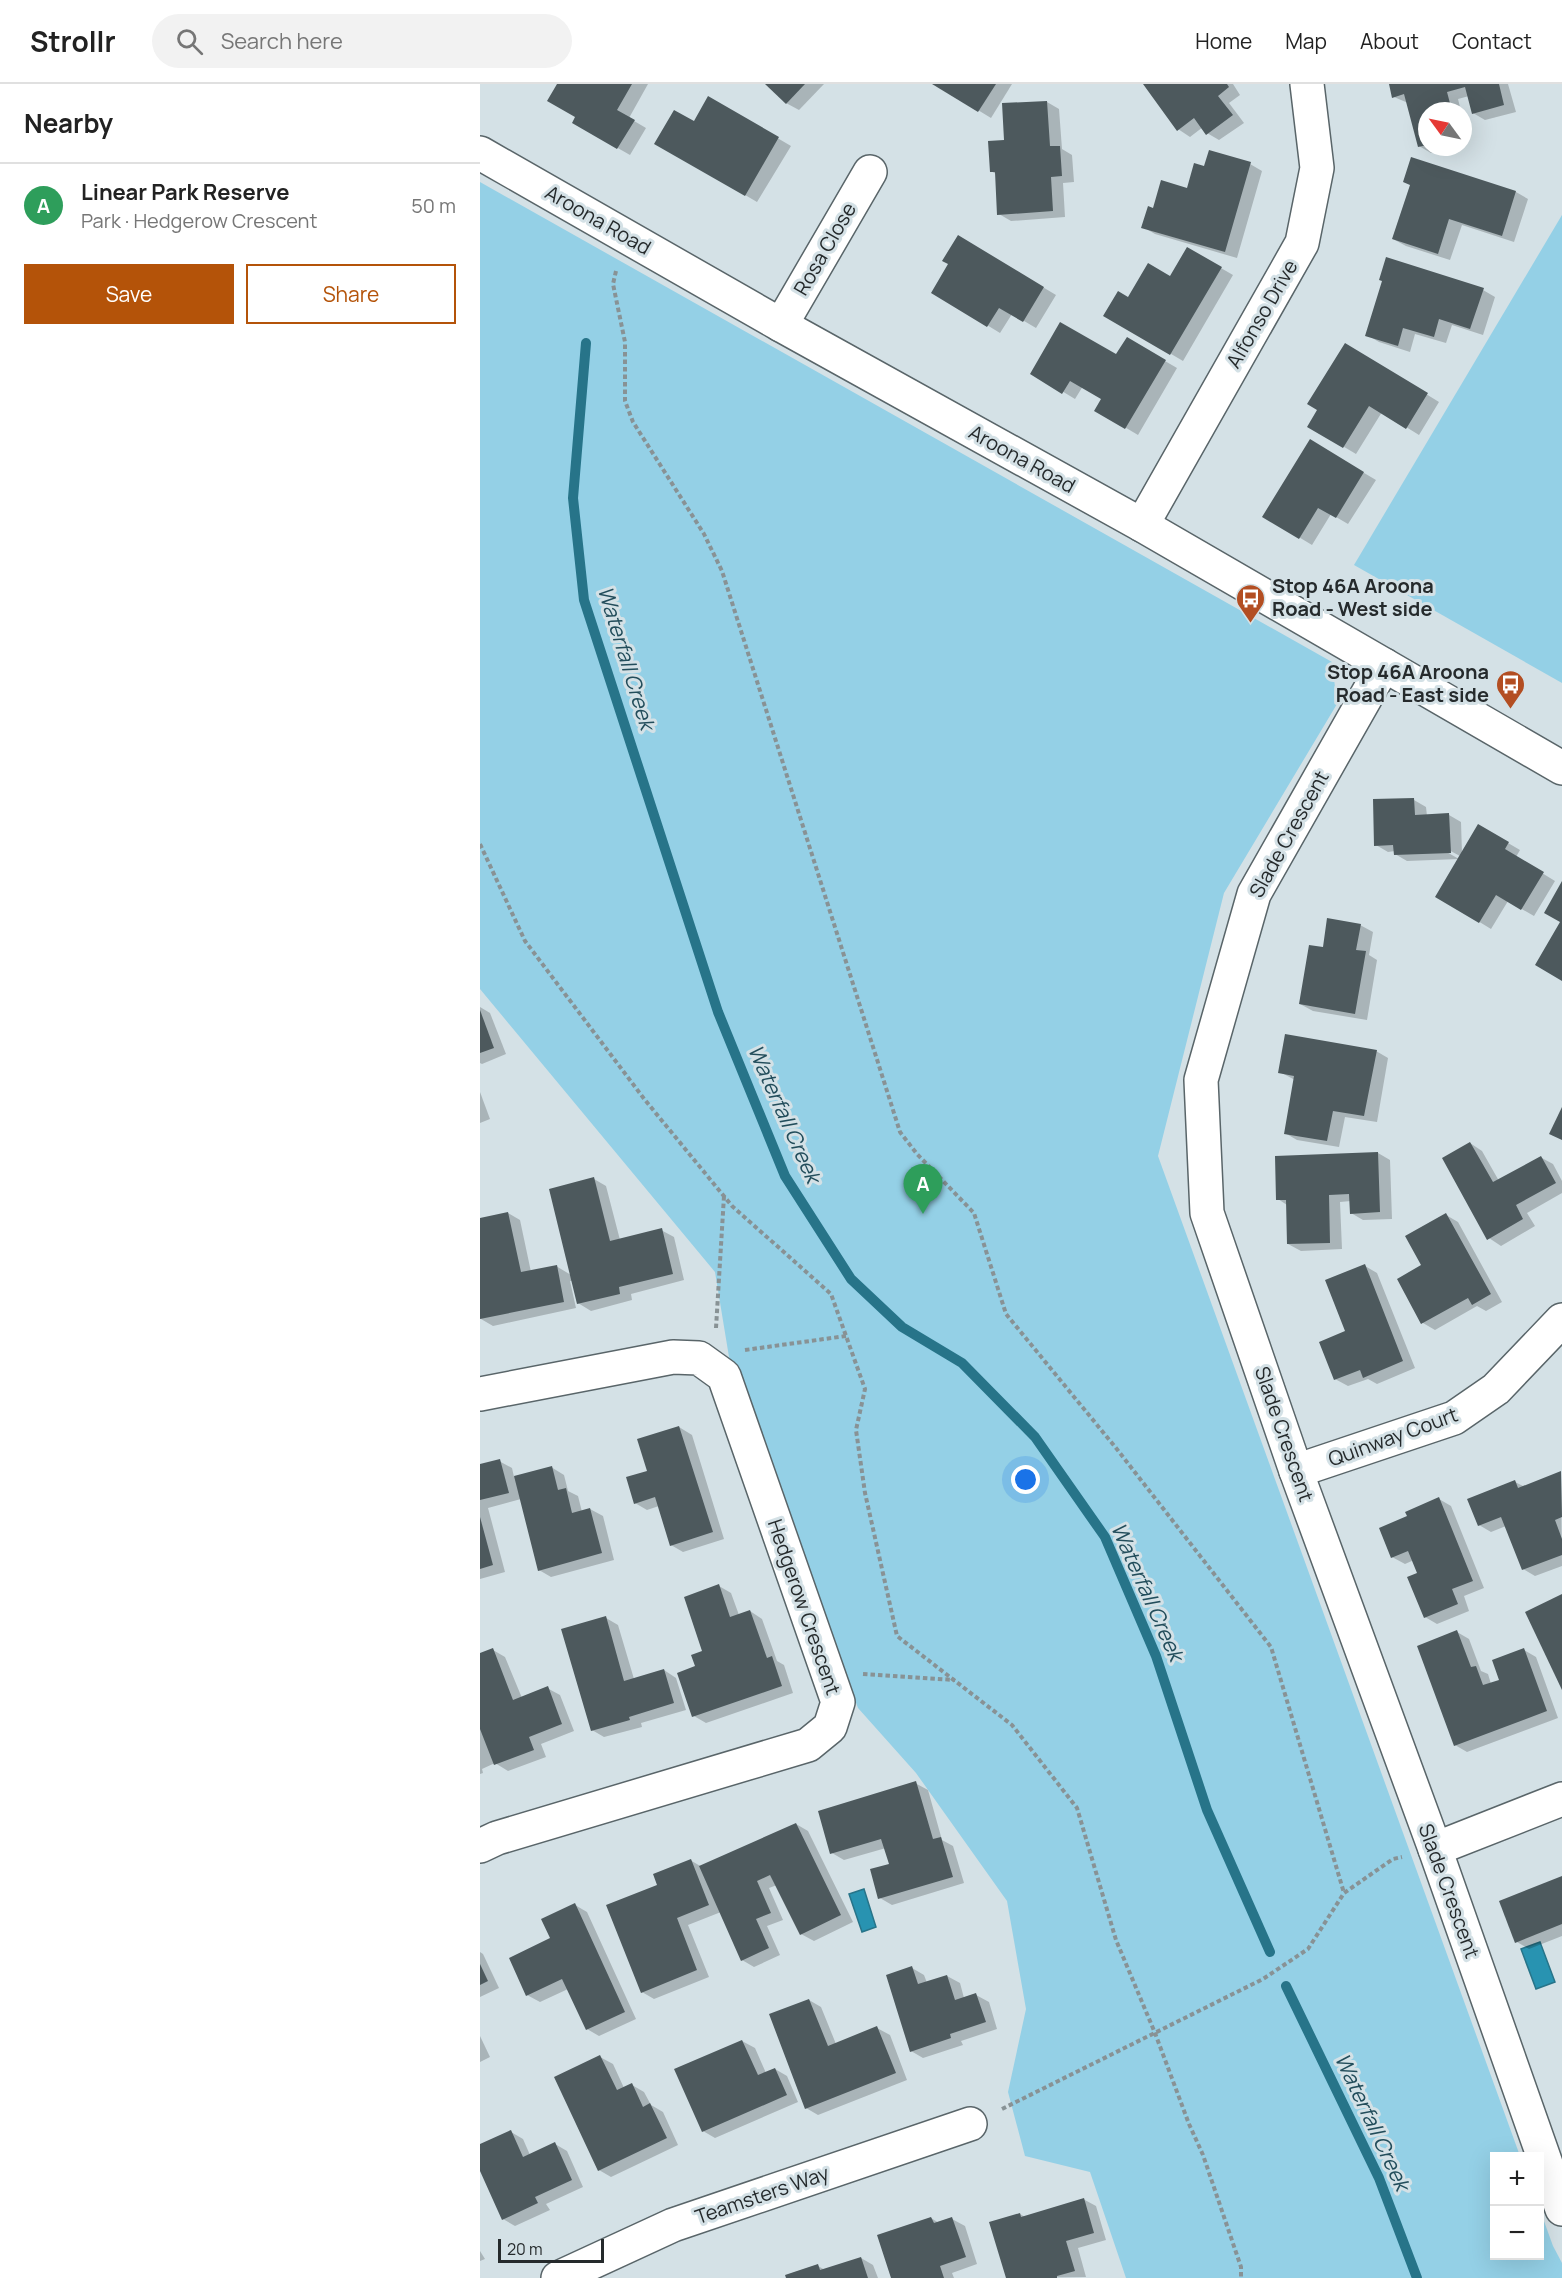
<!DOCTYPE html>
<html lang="en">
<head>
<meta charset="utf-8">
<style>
	:root { --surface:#fff; --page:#f2f2f2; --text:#222; --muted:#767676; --line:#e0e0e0; --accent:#b45309 }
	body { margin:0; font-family:Manrope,sans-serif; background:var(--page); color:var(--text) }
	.controls { position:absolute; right:18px; bottom:18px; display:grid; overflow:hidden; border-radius:0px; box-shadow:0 6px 24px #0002 }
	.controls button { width:54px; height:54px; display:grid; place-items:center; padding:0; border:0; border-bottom:2px solid var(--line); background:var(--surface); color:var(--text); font:30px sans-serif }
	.compass { position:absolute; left:938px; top:18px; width:54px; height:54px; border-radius:50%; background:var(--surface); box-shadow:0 6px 24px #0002; rotate:303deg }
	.scale { position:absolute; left:18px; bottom:15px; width:106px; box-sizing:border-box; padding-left:6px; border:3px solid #252a2c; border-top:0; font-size:16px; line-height:21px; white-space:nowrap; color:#252a2c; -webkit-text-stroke:4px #d4e1e6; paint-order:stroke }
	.you { position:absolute; left:546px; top:1396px; width:21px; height:21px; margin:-15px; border:4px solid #fff; border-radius:50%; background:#1a73e8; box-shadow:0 0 0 9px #1a73e833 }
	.badge { display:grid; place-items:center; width:39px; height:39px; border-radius:50%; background:var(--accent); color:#fff; font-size:20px; font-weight:700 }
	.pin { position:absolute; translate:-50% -50px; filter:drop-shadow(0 2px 3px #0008) }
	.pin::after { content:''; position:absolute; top:32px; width:21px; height:18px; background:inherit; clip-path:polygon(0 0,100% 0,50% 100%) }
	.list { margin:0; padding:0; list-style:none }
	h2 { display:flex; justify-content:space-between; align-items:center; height:78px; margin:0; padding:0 24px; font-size:26px }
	h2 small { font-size:20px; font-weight:400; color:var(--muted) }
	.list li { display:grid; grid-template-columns:39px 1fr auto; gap:18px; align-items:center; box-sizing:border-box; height:84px; padding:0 24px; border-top:2px solid var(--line) }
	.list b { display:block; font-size:22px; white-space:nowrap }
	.list p { margin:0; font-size:20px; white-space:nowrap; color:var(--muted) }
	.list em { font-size:20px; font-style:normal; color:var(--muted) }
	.actions { display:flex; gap:12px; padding:18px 24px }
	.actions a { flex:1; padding:14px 0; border:2px solid var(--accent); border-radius:0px; text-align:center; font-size:21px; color:var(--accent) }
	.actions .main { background:var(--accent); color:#fff }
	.icon { flex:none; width:33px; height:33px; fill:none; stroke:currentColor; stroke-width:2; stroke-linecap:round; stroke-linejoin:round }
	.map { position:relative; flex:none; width:1082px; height:2194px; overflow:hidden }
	header { display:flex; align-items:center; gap:36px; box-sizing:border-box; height:84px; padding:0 30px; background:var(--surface); border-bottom:2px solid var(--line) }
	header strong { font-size:28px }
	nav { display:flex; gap:33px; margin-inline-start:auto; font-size:21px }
	.search { width:420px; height:54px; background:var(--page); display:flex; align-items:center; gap:15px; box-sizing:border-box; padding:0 21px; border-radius:33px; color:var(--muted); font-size:22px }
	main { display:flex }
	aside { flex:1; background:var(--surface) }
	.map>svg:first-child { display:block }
</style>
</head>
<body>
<header>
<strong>Strollr</strong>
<div class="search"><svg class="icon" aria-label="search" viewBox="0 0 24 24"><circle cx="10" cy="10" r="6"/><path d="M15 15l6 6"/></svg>Search here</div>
<nav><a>Home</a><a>Map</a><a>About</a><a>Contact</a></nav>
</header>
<main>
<aside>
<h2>Nearby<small></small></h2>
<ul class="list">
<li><span class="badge" style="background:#2e9e5b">A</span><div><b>Linear Park Reserve</b><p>Park · Hedgerow Crescent</p></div><em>50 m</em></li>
</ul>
<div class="actions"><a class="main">Save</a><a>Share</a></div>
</aside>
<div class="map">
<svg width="1082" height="2194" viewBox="0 0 1082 2194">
	<rect width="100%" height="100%" fill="#d4e1e6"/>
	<g fill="#94d0e6">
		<path d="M0 98 852 578 857 620 744 809 678 1072 1040 2072H1014V2172H1060V2126L1073 2162 1082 2179V2194H646L610 2088 545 2072 528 2008 546 1925 527 1817 436 1689 378 1624 249 1273 235 1188 0 905Z"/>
		<path d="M1082 131V599L874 481Z"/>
	</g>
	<g fill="#2893b1" stroke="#277489" stroke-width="1.5">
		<path d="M384 1805 396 1843 382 1848 369 1810Z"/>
		<path d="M1060 1858 1075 1898 1056 1905 1041 1865Z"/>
	</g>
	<g fill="#0003">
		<path d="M79 0H168L149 34 166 44 150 71 94 39 97 33Z"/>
		<path d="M287 0H344L319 26 306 19Z"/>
		<path d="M455 0H532L511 34Z"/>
		<path d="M665 0H753L760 11 749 19 764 39 739 56 727 49 723 43 710 53 698 45Z"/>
		<path d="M910 0H1028L1036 28 1005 36 993 29 989 12 978 15 981 27H947V63H975L951 69 939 62 928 19 914 13Z"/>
		<path d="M229 14 311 62 277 118 177 59 214 39Z"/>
		<path d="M567 18 579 25 582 65 592 71 594 98 583 99 585 133 531 137 519 130 516 90 511 87 525 57 523 21Z"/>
		<path d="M983 33 987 49 983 50Z"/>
		<path d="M932 75 1036 108 1048 115 1034 158 982 141 970 176 926 162 913 155 931 101Z"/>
		<path d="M770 80 782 87 757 174 675 150 663 143 674 126 708 106 725 84Z"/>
		<path d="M479 153 576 211 556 244 532 230 520 249 453 208 470 181Z"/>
		<path d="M708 165 753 191 703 277 625 231 649 215 690 194Z"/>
		<path d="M1003 206 1015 213 1003 251 972 241 966 259 935 250 930 268 899 258 887 251Z"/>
		<path d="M647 255 697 284 658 351 616 326 623 314 603 302 595 315 552 289 637 272Z"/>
		<path d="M878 268 959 318 939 351 902 328 876 370 829 342Z"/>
		<path d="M830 357 896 396 868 440 851 430 832 461 784 432Z"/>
		<path d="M934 716 946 723 947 732 969 731 981 738 982 770 999 742 1040 766 1036 773 1075 797 1054 832 1028 817 1011 845 957 812 980 776V772L965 764 963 766 979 775 927 777 915 770V767L908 768 896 761 894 717Z"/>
		<path d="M880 841 893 848 889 871 897 876 887 936 833 927 820 920Z"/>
		<path d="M0 923 10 929 26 970 2 980 0 979Z"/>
		<path d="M896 967 908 974 897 1038 865 1033 859 1063 817 1056 805 1049 815 996 800 988Z"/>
		<path d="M0 1008 10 1035 0 1039Z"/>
		<path d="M990 1059 1002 1067 1019 1097 1060 1073 1073 1080 1082 1097V1109L1047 1129 1055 1142 1021 1162 1009 1154Z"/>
		<path d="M898 1069 910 1076 912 1135 883 1136 871 1129V1117L860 1118 862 1165 821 1167 808 1160 807 1121 798 1115Z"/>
		<path d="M114 1095 126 1102 140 1156 181 1146 194 1153 204 1196 151 1210 152 1216 111 1227 98 1219 93 1197H90L96 1224 13 1242 1 1235 0 1135 28 1129 40 1136 51 1188 76 1182 91 1191Z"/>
		<path d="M966 1131 978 1138 1022 1218 1006 1227 997 1222 955 1246 943 1239V1182Z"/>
		<path d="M885 1182 897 1189 935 1284 897 1300 888 1295 868 1302 855 1295Z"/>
		<path d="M199 1343 212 1351 244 1455 203 1468 191 1461 179 1422 167 1426 155 1419 169 1388Z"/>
		<path d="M19 1377 32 1384 34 1393 71 1383 84 1391 88 1407 98 1412 102 1428 110 1425 123 1432 134 1476 71 1493 59 1486 41 1415 8 1424 25 1488 0 1495V1382Z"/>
		<path d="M1081 1389 1082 1482 1055 1492 1043 1485 1026 1442 1011 1448 999 1441 1035 1398 1045 1403Z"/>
		<path d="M959 1415 971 1422 1004 1504 984 1512 989 1527 957 1540 945 1533 939 1490 934 1476 925 1480 912 1473 929 1433Z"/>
		<path d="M239 1502 251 1509 259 1531 270 1527 282 1535 297 1577 304 1581 313 1609 226 1639 214 1632 217 1583 224 1568Z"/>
		<path d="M126 1534 138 1541 154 1595 184 1586 196 1594 206 1626 161 1639 162 1643 124 1653 112 1646Z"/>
		<path d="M977 1548 989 1555 1001 1587 1008 1590 1011 1600 1021 1596 1044 1566 1056 1573 1078 1634 987 1668 975 1661Z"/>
		<path d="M13 1566 25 1573 42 1614 67 1604 80 1611 94 1647 61 1660 66 1673 28 1687 15 1679 2 1685 3 1689 0 1690V1571Z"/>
		<path d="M435 1699 448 1706 462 1756 473 1762 484 1799 412 1821 400 1814 411 1781 406 1764 364 1776 352 1769Z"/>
		<path d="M316 1740 328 1747 373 1838 334 1857 321 1850 297 1801 289 1804 303 1836 287 1842 300 1871 274 1883 262 1876 241 1828 208 1841 229 1893 174 1915 162 1908 179 1802 210 1776 222 1783Z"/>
		<path d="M1082 1793V1852L1049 1865 1037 1858Z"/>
		<path d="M95 1821 107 1828 156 1935 119 1952 107 1945 88 1905 60 1918 47 1911 72 1855Z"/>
		<path d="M0 1868 3 1870 19 1904 0 1913Z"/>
		<path d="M432 1884 444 1891 447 1899 467 1892 480 1899 484 1914 496 1911 509 1918 517 1945 481 1957 483 1961 443 1974 431 1967Z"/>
		<path d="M329 1916 341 1923 356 1960 397 1944 410 1951 427 1996 338 2031 326 2024Z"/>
		<path d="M0 1952 10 1973 0 1978Z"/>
		<path d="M262 1957 275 1964 286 1989 295 1985 307 1992 318 2018 235 2054 223 2047Z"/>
		<path d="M120 1973 133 1980 144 2004 152 2001 164 2008 171 2021 183 2028 198 2061 131 2093 119 2086Z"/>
		<path d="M31 2048 43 2055 50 2071 75 2060 87 2067 103 2103 66 2120 70 2126 35 2142 23 2135 0 2083V2062Z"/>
		<path d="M603 2115 616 2122 626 2156 598 2164 606 2193 527 2194 540 2130 545 2133Z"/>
		<path d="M451 2134 459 2139 472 2135 485 2142 497 2180 472 2189 474 2194H413Z"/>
		<path d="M0 2167 5 2175 0 2177Z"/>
		<path d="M381 2174 393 2181 398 2194H308L338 2182 345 2186Z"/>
	</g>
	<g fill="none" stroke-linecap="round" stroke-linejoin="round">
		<g stroke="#277489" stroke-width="10">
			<path d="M106 259 93 414 104 516 238 928 305 1092 371 1195 422 1243 482 1279 555 1353 625 1453 676 1572 727 1726 790 1868"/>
			<path d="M806 1902 899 2094 937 2194"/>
		</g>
	</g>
	<g fill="#4d595d">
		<path d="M77 0H152L137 26 155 36 137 65 92 39 95 33 67 17Z"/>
		<path d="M285 0H325L306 20Z"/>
		<path d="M452 0H516L498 28Z"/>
		<path d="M663 0H747L749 3 738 12 753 31 726 51 714 34 697 47Z"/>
		<path d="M909 0H1019L1024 21 992 30 985 3 967 8 972 27H947V61L938 63 924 10 912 14Z"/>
		<path d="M228 12 299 53 265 112 174 60 194 26 214 37Z"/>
		<path d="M567 17 570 62H580L582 92 571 93 573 127 517 131 515 88H510L508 57 524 56 522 19Z"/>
		<path d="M729 66 771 78 745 168 661 144 668 122 673 124 681 96 707 104 714 79 724 82Z"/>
		<path d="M931 73 1036 107 1022 152 969 135 958 170 912 155 930 101 923 98Z"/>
		<path d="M478 151 564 203 543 238 519 224 507 243 451 209 468 180 462 177Z"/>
		<path d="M707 163 742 183 690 271 623 232 638 207 648 213 668 179 690 192Z"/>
		<path d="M906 173 1004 204 990 245 959 235 954 253 923 244 918 262 885 252 902 197 899 196Z"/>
		<path d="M580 238 636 270 647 253 686 276 645 345 614 327 621 315 590 297 582 310 550 290Z"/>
		<path d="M865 259 948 309 926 345 889 322 863 364 827 343 837 326 827 320Z"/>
		<path d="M830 355 884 388 856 434 838 424 819 455 782 433Z"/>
		<path d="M934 714 935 731 969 729 971 769 914 771 913 761 894 762 893 715Z"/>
		<path d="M998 740 1029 758 1025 765 1064 788 1041 826 1016 811 999 839 955 813Z"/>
		<path d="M1082 797V897L1055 881 1080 838 1064 829Z"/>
		<path d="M847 834 881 840 876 866 886 867 875 930 819 920 829 861 843 863Z"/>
		<path d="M0 926 14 964 0 969Z"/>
		<path d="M805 950 897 966 884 1032 853 1027 847 1057 804 1050 814 992 798 989Z"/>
		<path d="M1082 1023V1056L1069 1050Z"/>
		<path d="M990 1058 1013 1098 1061 1072 1076 1099 1036 1121 1043 1135 1007 1156 962 1074Z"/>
		<path d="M898 1068 900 1128 870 1130 869 1110 849 1111 850 1159 807 1160 806 1116H796L795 1072Z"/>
		<path d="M114 1093 130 1157 182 1144 193 1190 139 1203 140 1210 97 1220 69 1105Z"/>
		<path d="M28 1128 41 1188 77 1181 84 1218 0 1235V1134Z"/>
		<path d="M966 1129 1011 1210 992 1221 988 1214 941 1240 917 1195 941 1181 925 1152Z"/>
		<path d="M885 1180 923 1277 883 1294 880 1286 854 1296 839 1258 865 1247 845 1196Z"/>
		<path d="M199 1342 233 1448 190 1462 175 1413 154 1420 146 1393 167 1387 157 1355Z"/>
		<path d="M20 1375 29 1409 0 1416V1380Z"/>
		<path d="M72 1382 78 1406 86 1404 92 1429 110 1424 122 1469 58 1487 34 1392Z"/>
		<path d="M1081 1387 1082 1433 1075 1436 1082 1455V1471L1042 1486 1021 1433 998 1442 987 1415 1035 1396 1038 1404Z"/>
		<path d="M959 1413 993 1497 972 1505 978 1520 944 1534 927 1493 937 1489 928 1467 911 1474 899 1444 927 1432 925 1428Z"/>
		<path d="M0 1433 13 1481 0 1485Z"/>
		<path d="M239 1500 250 1533 270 1526 287 1574 292 1572 302 1602 212 1633 197 1589 215 1582 211 1571 222 1567 204 1513Z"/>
		<path d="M1082 1510V1606L1045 1528Z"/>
		<path d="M126 1532 144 1597 184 1585 194 1619 149 1633 150 1636 111 1647 81 1545Z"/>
		<path d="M977 1546 991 1583 996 1582 1003 1601 1019 1596 1012 1576 1044 1564 1067 1627 974 1662 937 1562Z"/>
		<path d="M13 1564 33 1616 68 1602 82 1640 49 1653 54 1666 14 1681 0 1645V1569Z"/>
		<path d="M436 1697 453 1755 461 1753 473 1793 398 1815 390 1785 409 1780 401 1755 350 1770 338 1727Z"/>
		<path d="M316 1739 361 1831 320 1851 290 1791 277 1797 291 1829 276 1835 289 1864 261 1877 219 1782Z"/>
		<path d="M211 1775 229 1821 197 1834 217 1886 161 1909 126 1821 177 1801 173 1790Z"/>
		<path d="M1082 1792V1840L1035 1859 1019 1817Z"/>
		<path d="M95 1819 145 1928 106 1946 82 1895 46 1912 29 1874 70 1854 61 1835Z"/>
		<path d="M0 1880 8 1897 0 1901Z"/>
		<path d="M432 1882 438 1900 467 1891 475 1916 496 1909 506 1938 470 1950 471 1954 430 1968 406 1891Z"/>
		<path d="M329 1915 348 1962 397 1942 416 1989 325 2025 289 1930Z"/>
		<path d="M262 1956 278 1991 295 1984 307 2011 222 2048 194 1985Z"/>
		<path d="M120 1971 137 2006 152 1999 163 2023 170 2019 187 2054 118 2087 74 1993Z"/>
		<path d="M31 2046 43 2073 75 2058 92 2096 55 2113 58 2119 22 2136 0 2087V2060Z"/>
		<path d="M604 2114 614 2149 586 2157 595 2187 577 2192V2194H526L509 2138 540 2129 541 2133Z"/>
		<path d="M451 2133 454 2139 472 2133 486 2173 460 2182 464 2194H411L397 2151Z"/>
		<path d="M381 2173 388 2194H306L305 2191 338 2180 340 2186Z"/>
	</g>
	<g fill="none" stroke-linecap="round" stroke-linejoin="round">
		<defs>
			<g id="minor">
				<path d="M0 69 301 241 662 441 1082 684"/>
				<path d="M301 241 390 88"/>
				<path d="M662 441 822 159 837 84 827 0"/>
				<path d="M904 581 774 810 721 996 727 1129 816 1387 955 1765 1082 2125"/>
				<path d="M0 1310 193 1273 219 1274 244 1292 358 1618 350 1643 328 1661 17 1754 0 1762"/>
				<path d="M816 1387 974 1334 1016 1305 1082 1236"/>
				<path d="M955 1765 1082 1715"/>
				<path d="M78 2194 193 2141 490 2040"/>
			</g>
		</defs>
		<use href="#minor" stroke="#596569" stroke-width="36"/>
		<g stroke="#889295" stroke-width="4" stroke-dasharray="4.5 3" stroke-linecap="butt">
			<path d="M136 187 133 200 145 258V317L153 338 224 450 242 487 420 1048 437 1070 494 1129 526 1230 636 1364 791 1563 864 1809"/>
			<path d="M0 760 45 857 165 1016 252 1122 351 1210 385 1305 376 1346 385 1409 417 1552 532 1641 597 1724 636 1856 675 1949 709 2040 723 2071 761 2183V2194"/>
			<path d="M236 1244 244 1112"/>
			<path d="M265 1266 366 1252"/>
			<path d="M383 1590 475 1596"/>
			<path d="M522 2025 783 1895 828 1865 864 1809 913 1775 922 1773"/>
		</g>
		<use href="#minor" stroke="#fff" stroke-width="33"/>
	</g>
	<defs>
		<symbol id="bus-pin" viewBox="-11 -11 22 30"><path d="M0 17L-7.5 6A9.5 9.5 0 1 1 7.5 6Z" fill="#b34e22" stroke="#d4e1e6"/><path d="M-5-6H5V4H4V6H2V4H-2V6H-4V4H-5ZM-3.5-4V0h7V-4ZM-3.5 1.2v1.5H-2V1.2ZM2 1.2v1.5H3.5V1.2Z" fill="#fff"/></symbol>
	</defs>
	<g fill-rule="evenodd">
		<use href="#bus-pin" x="754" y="498" width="33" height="45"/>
		<use href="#bus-pin" x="1014" y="584" width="33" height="45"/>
	</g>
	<g text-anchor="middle" stroke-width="6" stroke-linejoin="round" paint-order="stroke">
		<g font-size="20" fill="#252a2c" stroke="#d4e1e6">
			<text transform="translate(118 136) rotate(30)" y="7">Aroona Road</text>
			<text transform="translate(345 165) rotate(-60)" y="7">Rosa Close</text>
			<text transform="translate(782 230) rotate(-60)" y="7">Alfonso Drive</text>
			<text transform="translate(542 375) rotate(29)" y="7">Aroona Road</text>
			<text transform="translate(809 750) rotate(-61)" y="7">Slade Crescent</text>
			<text transform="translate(804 1350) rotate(71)" y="7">Slade Crescent</text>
			<text transform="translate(913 1353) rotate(-20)" y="7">Quinway Court</text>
			<text transform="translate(324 1523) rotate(71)" y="7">Hedgerow Crescent</text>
			<text transform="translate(969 1807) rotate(70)" y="7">Slade Crescent</text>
			<text transform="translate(282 2111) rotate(-19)" y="7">Teamsters Way</text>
		</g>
		<g font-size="20" font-weight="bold" fill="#252a2c" stroke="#d4e1e6" text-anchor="start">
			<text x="792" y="509">Stop 46A Aroona<tspan x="792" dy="23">Road - West side</tspan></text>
			<text x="1009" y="595" text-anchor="end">Stop 46A Aroona<tspan x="1009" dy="23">Road - East side</tspan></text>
		</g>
		<g font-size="21" font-style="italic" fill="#224d5b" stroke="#d4e1e6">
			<text transform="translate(146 574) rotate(73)" y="7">Waterfall Creek</text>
			<text transform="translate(304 1030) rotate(66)" y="7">Waterfall Creek</text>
			<text transform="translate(667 1508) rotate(66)" y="7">Waterfall Creek</text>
			<text transform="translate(892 2038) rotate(65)" y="7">Waterfall Creek</text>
		</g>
	</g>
</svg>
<div class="controls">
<button>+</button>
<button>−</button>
</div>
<svg class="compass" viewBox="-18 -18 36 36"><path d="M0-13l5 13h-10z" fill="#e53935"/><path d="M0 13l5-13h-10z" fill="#767676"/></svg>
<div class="scale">20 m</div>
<div class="you"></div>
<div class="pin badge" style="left:443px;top:1130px;background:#2e9e5b">A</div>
</div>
</main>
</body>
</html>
